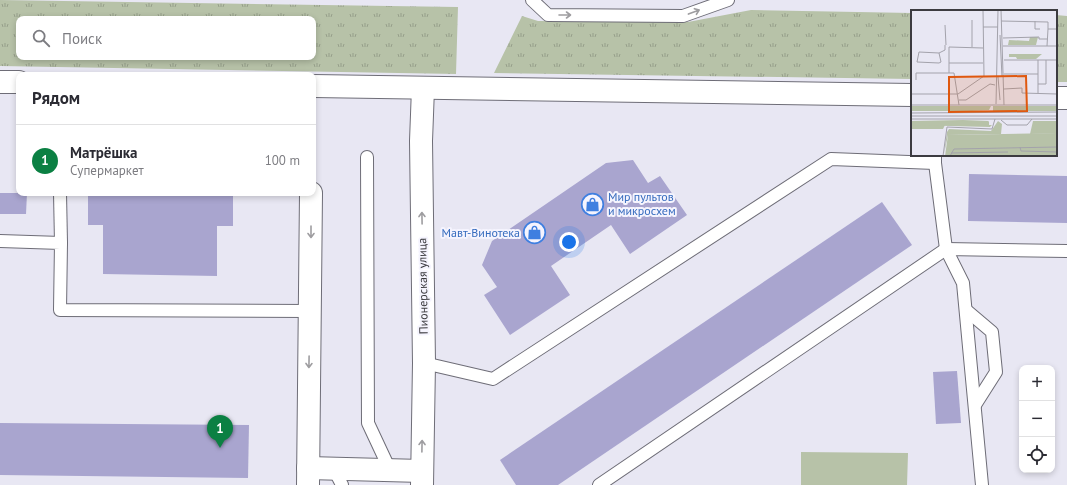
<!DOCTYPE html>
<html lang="ru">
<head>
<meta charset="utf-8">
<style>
	:root { --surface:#fff; --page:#f2f2f3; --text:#2b2b33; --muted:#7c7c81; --line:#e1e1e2; --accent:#0b8043 }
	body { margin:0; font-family:"PT Sans",sans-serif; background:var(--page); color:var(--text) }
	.controls { position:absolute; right:12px; bottom:12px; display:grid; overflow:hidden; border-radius:8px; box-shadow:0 2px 6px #0003 }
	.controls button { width:36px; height:36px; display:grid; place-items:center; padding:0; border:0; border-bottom:1px solid var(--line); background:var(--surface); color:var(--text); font:20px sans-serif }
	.you { position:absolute; left:569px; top:242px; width:14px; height:14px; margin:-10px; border:3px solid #fff; border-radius:50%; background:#1a73e8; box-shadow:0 0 0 6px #1a73e833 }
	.badge { display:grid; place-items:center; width:26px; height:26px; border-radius:50%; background:var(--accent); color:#fff; font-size:13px; font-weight:700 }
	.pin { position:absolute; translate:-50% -33px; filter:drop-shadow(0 1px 2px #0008) }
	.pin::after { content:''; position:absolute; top:21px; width:14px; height:12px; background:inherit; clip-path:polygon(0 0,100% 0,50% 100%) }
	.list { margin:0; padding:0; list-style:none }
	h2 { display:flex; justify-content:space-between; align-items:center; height:52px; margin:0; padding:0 16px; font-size:17px }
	h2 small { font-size:13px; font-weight:400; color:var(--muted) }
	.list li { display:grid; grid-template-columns:26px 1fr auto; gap:12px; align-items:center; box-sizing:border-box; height:72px; padding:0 16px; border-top:1px solid var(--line) }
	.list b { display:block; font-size:15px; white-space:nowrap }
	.list p { margin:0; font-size:13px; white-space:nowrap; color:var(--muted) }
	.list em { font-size:13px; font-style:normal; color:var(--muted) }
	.icon { flex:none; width:22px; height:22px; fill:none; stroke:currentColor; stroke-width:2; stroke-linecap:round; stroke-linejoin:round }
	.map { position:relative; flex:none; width:1067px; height:485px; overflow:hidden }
	.search { position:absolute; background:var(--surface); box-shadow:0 2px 6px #0003; left:16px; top:16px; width:300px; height:44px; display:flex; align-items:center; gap:10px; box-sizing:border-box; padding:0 14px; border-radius:8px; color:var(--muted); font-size:15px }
	.panel { position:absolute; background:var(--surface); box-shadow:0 2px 6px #0003; left:16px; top:72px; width:300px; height:124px; border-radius:8px }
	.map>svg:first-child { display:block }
</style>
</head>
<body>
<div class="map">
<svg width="1067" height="485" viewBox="0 0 1067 485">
	<defs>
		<pattern id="grass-tufts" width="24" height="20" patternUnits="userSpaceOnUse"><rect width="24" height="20" fill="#b7c2a8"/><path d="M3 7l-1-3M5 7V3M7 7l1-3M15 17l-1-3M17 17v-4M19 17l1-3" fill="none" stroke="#969f8a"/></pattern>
	</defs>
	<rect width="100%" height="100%" fill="#e8e7f3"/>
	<g fill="url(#grass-tufts)" fill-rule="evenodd">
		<path d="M0 0 458 7 456 74 0 66ZM19 19H313V57H19Z"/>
		<path d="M751 10 912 13V79L494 73 522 16 538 21 688 22Z"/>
		<path d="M1056 15 1067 16V82H1056Z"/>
	</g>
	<path fill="#b7c2a8" d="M801 452 908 453 907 485H801Z"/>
	<g fill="#a9a5cf">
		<path d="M633 160 648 183 660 176 687 215 630 254 611 225 551 266 570 295 510 335 484 295 497 287 482 265 492 241 606 163Z"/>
		<path d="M969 174 1067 176V223L968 221Z"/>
		<path d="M0 193H27L26 214H0Z"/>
		<path d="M88 193H233V226H217V276L103 274V225H88Z"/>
		<path d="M882 202 912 245 558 485H516L500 460Z"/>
		<path d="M957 371 961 423 936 424 933 372Z"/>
		<path d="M0 423 249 425 248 478 0 475Z"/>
	</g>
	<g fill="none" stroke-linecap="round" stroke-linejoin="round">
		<defs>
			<g id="lane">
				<path d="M532 0 548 15 683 16 728 0"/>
				<path d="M935 156V163L946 249 963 283 982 485"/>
				<path d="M367 157 368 423 390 470"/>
				<path d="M60 193 61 243"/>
				<path d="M0 241 61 243 60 310 310 311"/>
				<path d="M966 310 992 332 996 372 975 405"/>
				<path d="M424 363 493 379 831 159 935 163"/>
				<path d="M334 469 342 485"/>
				<path d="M599 485 946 249 1067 251"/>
			</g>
			<g id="street">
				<path d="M0 82H19"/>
				<path d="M313 86 912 95"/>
				<path d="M1056 98H1067"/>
				<path d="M308 468 422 471"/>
				<path d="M308 485 311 193"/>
				<path d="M422 485 424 363 421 141 423 88"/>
			</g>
		</defs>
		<use href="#lane" stroke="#6e6d77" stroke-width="14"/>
		<use href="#street" stroke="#6e6d77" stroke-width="24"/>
		<use href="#lane" stroke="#fff" stroke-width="12"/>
		<use href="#street" stroke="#fff" stroke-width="22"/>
	</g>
	<defs><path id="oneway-shaft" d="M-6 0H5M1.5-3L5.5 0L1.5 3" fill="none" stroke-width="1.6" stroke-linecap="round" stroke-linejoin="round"/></defs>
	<g stroke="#9e9da0">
		<use href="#oneway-shaft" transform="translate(694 12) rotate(-20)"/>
		<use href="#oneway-shaft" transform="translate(565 15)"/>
		<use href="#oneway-shaft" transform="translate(422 218) rotate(-91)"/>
		<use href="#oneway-shaft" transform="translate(311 232) rotate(90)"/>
		<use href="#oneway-shaft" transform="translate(309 362) rotate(91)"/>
		<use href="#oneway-shaft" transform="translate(422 446) rotate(-89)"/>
	</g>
	<defs>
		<symbol id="shop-ring" viewBox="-11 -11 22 22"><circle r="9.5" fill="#f5f4fe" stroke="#3f7fe0" stroke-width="1.5"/><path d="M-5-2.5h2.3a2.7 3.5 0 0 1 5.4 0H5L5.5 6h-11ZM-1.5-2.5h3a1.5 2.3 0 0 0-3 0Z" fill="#3f7fe0"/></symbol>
	</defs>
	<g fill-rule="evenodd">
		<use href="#shop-ring" x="580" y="192" width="25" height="25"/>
		<use href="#shop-ring" x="522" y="220" width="25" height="25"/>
	</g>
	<g text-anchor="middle" stroke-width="4" stroke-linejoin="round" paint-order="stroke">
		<g font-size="12" fill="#366cbe" stroke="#f5f4fe" text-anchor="start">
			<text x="608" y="201">Мир пультов<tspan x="608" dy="14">и микросхем</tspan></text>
			<text x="520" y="237" text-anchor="end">Мавт-Винотека</text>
		</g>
		<g font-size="12" fill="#3c3b40" stroke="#f5f4fe">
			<text transform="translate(423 286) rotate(-91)" y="4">Пионерская улица</text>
		</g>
	</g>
	<g transform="translate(911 10)">
		<rect width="146" height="146" fill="#e8e7f3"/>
		<path d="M0 96H80L78 100 61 101H0ZM82 96H146V101H82ZM0 111 52 110 78 111 76 114 34 115 32 119H0Z" fill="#b7c2a8"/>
		<path d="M119 27H127L125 35H97L98 30 118 31ZM98 44H131L125 49H106L105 47H98ZM0 111 78 112V115H81L79 117 0 115ZM87 111 91 114 90 124 37 125 33 144 36 122 38 119 80 121ZM122 111H146V123L119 124Z" fill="#b7c2a8"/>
		<path d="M146 123V146H34L37 125Z" fill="#b7c2a8"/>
		<path fill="none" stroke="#a3a2ab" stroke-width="1" d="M90 0 93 95M61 10V37M90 11 137 12V19H146M124 11V19H129M34 15 35 35M72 17H87M89 25 91 67M92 28 128 27V29H137M92 36H146M136 36 137 19M28 43 30 52 28 53 6 52 8 42 28 43 34 40V35M93 50H146M127 50V83M38 53H72M38 63V37L72 38M93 64H127M87 67 89 90M5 70V63H43L48 95M127 74H135V50M93 79 111 78V83L146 84M0 84H47L73 66 72 0M48 90H55L79 74 84 75M85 94 87 0M0 95H146M62 102H77M0 103 146 102M0 106H146M0 109H146M90 110 96 115H116L121 109M109 137 110 141 146 142M40 143 97 142M32 146 36 117 81 119 84 109M39 146 43 139 146 137"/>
		<path fill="#df580f" fill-opacity="0.15" stroke="#df580f" stroke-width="2" d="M115 66 116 101 38 102V67Z"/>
		<rect width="146" height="146" fill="none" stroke="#3c3b40" stroke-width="2"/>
	</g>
</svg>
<div class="controls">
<button>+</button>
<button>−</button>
<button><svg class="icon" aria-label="locate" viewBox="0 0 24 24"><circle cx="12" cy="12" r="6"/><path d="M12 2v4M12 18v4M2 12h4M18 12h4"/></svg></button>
</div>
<div class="you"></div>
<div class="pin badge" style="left:220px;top:448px">1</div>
<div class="search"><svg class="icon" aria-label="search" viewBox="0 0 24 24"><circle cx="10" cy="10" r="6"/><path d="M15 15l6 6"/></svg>Поиск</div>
<section class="panel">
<h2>Рядом<small></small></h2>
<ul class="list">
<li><span class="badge">1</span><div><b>Матрёшка</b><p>Супермаркет</p></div><em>100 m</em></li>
</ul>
</section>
</div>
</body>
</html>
